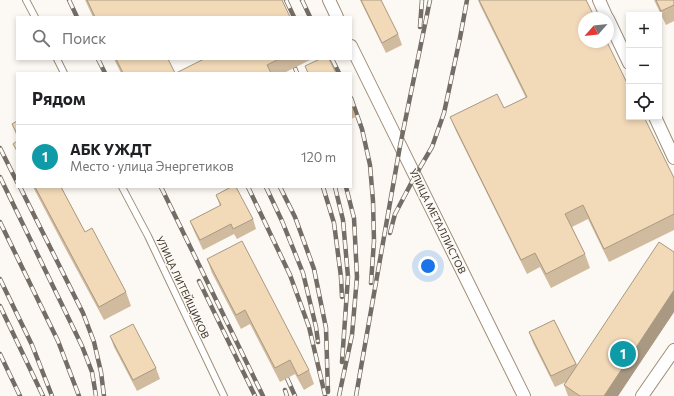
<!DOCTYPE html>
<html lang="ru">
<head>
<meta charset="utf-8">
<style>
	:root { --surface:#fff; --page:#f6f6f6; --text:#202124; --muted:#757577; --line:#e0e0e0; --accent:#1460af }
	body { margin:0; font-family:Commissioner,sans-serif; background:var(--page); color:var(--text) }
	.controls { position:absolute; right:12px; top:12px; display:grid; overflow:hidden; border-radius:0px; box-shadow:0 2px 6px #0003 }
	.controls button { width:36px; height:36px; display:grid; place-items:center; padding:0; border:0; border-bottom:1px solid var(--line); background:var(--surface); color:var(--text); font:20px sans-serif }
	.compass { position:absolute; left:578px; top:12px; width:36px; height:36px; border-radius:50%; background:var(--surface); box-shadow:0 2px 6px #0003; rotate:243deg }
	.you { position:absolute; left:428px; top:266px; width:14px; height:14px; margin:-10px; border:3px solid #fff; border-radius:50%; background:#1a73e8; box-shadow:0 0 0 6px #1a73e833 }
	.badge { display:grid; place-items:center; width:26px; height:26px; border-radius:50%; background:var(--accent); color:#fff; font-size:13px; font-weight:700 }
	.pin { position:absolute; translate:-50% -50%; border:2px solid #fff; box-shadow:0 1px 4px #0006 }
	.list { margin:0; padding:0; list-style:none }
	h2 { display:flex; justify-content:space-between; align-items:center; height:52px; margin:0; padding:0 16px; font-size:17px }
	h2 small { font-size:13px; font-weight:400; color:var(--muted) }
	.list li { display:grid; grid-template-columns:26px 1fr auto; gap:12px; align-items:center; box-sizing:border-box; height:64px; padding:0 16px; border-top:1px solid var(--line) }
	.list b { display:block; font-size:15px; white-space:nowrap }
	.list p { margin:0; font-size:13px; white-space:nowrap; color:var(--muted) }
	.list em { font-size:13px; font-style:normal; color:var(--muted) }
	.icon { flex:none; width:22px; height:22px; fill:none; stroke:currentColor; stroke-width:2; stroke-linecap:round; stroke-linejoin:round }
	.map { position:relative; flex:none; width:674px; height:396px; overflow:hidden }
	.search { position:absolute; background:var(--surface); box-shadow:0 2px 6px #0003; left:16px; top:16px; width:336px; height:44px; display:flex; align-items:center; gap:10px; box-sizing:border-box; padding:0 14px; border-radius:0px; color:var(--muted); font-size:15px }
	.panel { position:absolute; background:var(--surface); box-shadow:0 2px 6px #0003; left:16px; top:72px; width:336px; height:116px; border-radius:0px }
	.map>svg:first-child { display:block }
</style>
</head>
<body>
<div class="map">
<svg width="674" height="396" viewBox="0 0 674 396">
	<rect width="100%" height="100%" fill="#fcf9f4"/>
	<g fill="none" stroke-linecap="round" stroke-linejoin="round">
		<defs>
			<g id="lane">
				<path d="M26 0 35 17"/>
				<path d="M57 59 64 73"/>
				<path d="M122 187 148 236 224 396"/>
			</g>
			<g id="street">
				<path d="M329 0 337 17"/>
				<path d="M599 0 607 18"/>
				<path d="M608 19 629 63"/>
				<path d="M351 46 524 396"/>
				<path d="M655 117 674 158"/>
				<path d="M642 396 674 350"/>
			</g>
		</defs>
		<use href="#lane" stroke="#9e8e77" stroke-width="8"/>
		<use href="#street" stroke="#9e8e77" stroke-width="14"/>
		<use href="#lane" stroke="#fff" stroke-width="6"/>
		<use href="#street" stroke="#fff" stroke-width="12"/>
		<defs>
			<g id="rail">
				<path d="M69 0 77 17"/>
				<path d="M286 0 294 17"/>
				<path d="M302 0 310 17"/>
				<path d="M420 27 422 0"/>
				<path d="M98 59 105 73"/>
				<path d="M332 59 339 73"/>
				<path d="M295 68 297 73"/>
				<path d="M351 98 362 129 370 165 373 201 374 241 371 283"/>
				<path d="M0 148 17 182"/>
				<path d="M0 177 82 346 92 372 96 396"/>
				<path d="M20 187 83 313 94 342 101 372 104 396"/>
				<path d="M161 187 263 396"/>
				<path d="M248 187 290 275 309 327 325 395"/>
				<path d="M266 187 282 221 303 273 316 327 318 342"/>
				<path d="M280 187 295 217 314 269 326 328 328 392"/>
				<path d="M323 187 334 223 341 277 342 297"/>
				<path d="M335 187 343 220 348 277 342 362"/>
				<path d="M0 222 58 341 79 396"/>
				<path d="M390 233 395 214 415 176 432 147 444 113 460 38 467 0"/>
				<path d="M0 279 32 345 52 396"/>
				<path d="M199 281 255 396"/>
				<path d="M0 306 43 396"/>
				<path d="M0 354 20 396"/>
				<path d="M287 378 295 396"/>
				<path d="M285 390 287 396"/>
				<path d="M339 396 352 335 357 277 354 218 346 187"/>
				<path d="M356 396 400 146 430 0"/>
			</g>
		</defs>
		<use href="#rail" stroke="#736d65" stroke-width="4.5"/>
		<use href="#rail" stroke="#fcf9f4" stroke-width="3" stroke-dasharray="9" stroke-linecap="butt"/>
	</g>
	<g fill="#d0bb9f">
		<path d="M85 0H282L290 17H93Z"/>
		<path d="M360 0H381L398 34 402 45 386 53Z"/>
		<path d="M478 0H586L674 178V230L609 262 588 219 572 227 585 254 590 268 551 288 540 267 527 274 456 131 450 117 504 108 526 98 480 5Z"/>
		<path d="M654 0H674V21L666 25Z"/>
		<path d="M114 59H168L175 73H121Z"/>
		<path d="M204 59H309L310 60 284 73H176Z"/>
		<path d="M351 104 356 117 351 119Z"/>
		<path d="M17 121V137L12 124Z"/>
		<path d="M33 187H61L85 232 126 292 131 306 104 320 63 244Z"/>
		<path d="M216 195 253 219 256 229 237 239 234 234 203 250 194 231 190 221 220 206Z"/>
		<path d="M207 259 309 370 314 384 304 390 295 374 280 382 250 324 241 329 212 273Z"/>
		<path d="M674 312 618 396H568L564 385 566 382 555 387 533 343 529 332 554 320 577 365Z"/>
		<path d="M110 336 156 368 160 379 137 391 114 347Z"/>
	</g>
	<path fill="#a99982" d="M674 290V312L618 396H604Z"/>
	<g fill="#f2dab9" stroke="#a99982">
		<path d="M87 0H282L290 17H95Z"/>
		<path d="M361 0H381L398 34 382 43Z"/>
		<path d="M479 0H586L595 18H584V42H607L629 87V117H644L674 178V214L604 249 583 205 565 214 585 254 546 274 535 253 521 260 450 117 497 94 504 108 527 97Z"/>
		<path d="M656 0H674V5L661 11Z"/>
		<path d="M116 59H168L175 73H123Z"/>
		<path d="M204 59H279L267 65 271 73H176Z"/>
		<path d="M320 59H329L336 73H308L305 66Z"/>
		<path d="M17 121V134L12 124Z"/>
		<path d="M17 141V151L13 144Z"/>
		<path d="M35 187H61L85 232 92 228 126 292 99 307 58 230Z"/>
		<path d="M231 187H236L253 219 233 229 231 224 200 240 190 221 221 205 216 195Z"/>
		<path d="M242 241 309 370 298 376 290 360 275 368 245 310 236 315 207 259Z"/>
		<path d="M659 242 674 252V290L604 396H580L564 385Z"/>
		<path d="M554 320 576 364 551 376 529 332Z"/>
		<path d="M133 324 156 368 133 380 110 336Z"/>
	</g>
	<g text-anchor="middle" stroke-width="3" stroke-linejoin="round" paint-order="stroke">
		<g font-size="10" fill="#3a332a" stroke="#fcf9f4">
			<text transform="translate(438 221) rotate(64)" y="4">УЛИЦА МЕТАЛЛИСТОВ</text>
			<text transform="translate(183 287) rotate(65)" y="4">УЛИЦА ЛИТЕЙЩИКОВ</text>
		</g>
	</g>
</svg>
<div class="controls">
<button>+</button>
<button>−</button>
<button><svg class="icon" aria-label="locate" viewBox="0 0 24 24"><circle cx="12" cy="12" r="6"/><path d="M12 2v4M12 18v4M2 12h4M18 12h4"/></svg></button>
</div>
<svg class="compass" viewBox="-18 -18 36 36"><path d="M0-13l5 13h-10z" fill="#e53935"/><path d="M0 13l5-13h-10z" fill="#757577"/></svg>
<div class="you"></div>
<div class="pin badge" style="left:623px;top:354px;background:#0f9aa8">1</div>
<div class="search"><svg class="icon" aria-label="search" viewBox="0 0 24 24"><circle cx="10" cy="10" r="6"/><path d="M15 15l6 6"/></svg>Поиск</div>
<section class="panel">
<h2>Рядом<small></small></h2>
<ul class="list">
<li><span class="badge" style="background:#0f9aa8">1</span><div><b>АБК УЖДТ</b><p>Место · улица Энергетиков</p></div><em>120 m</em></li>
</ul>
</section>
</div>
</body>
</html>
